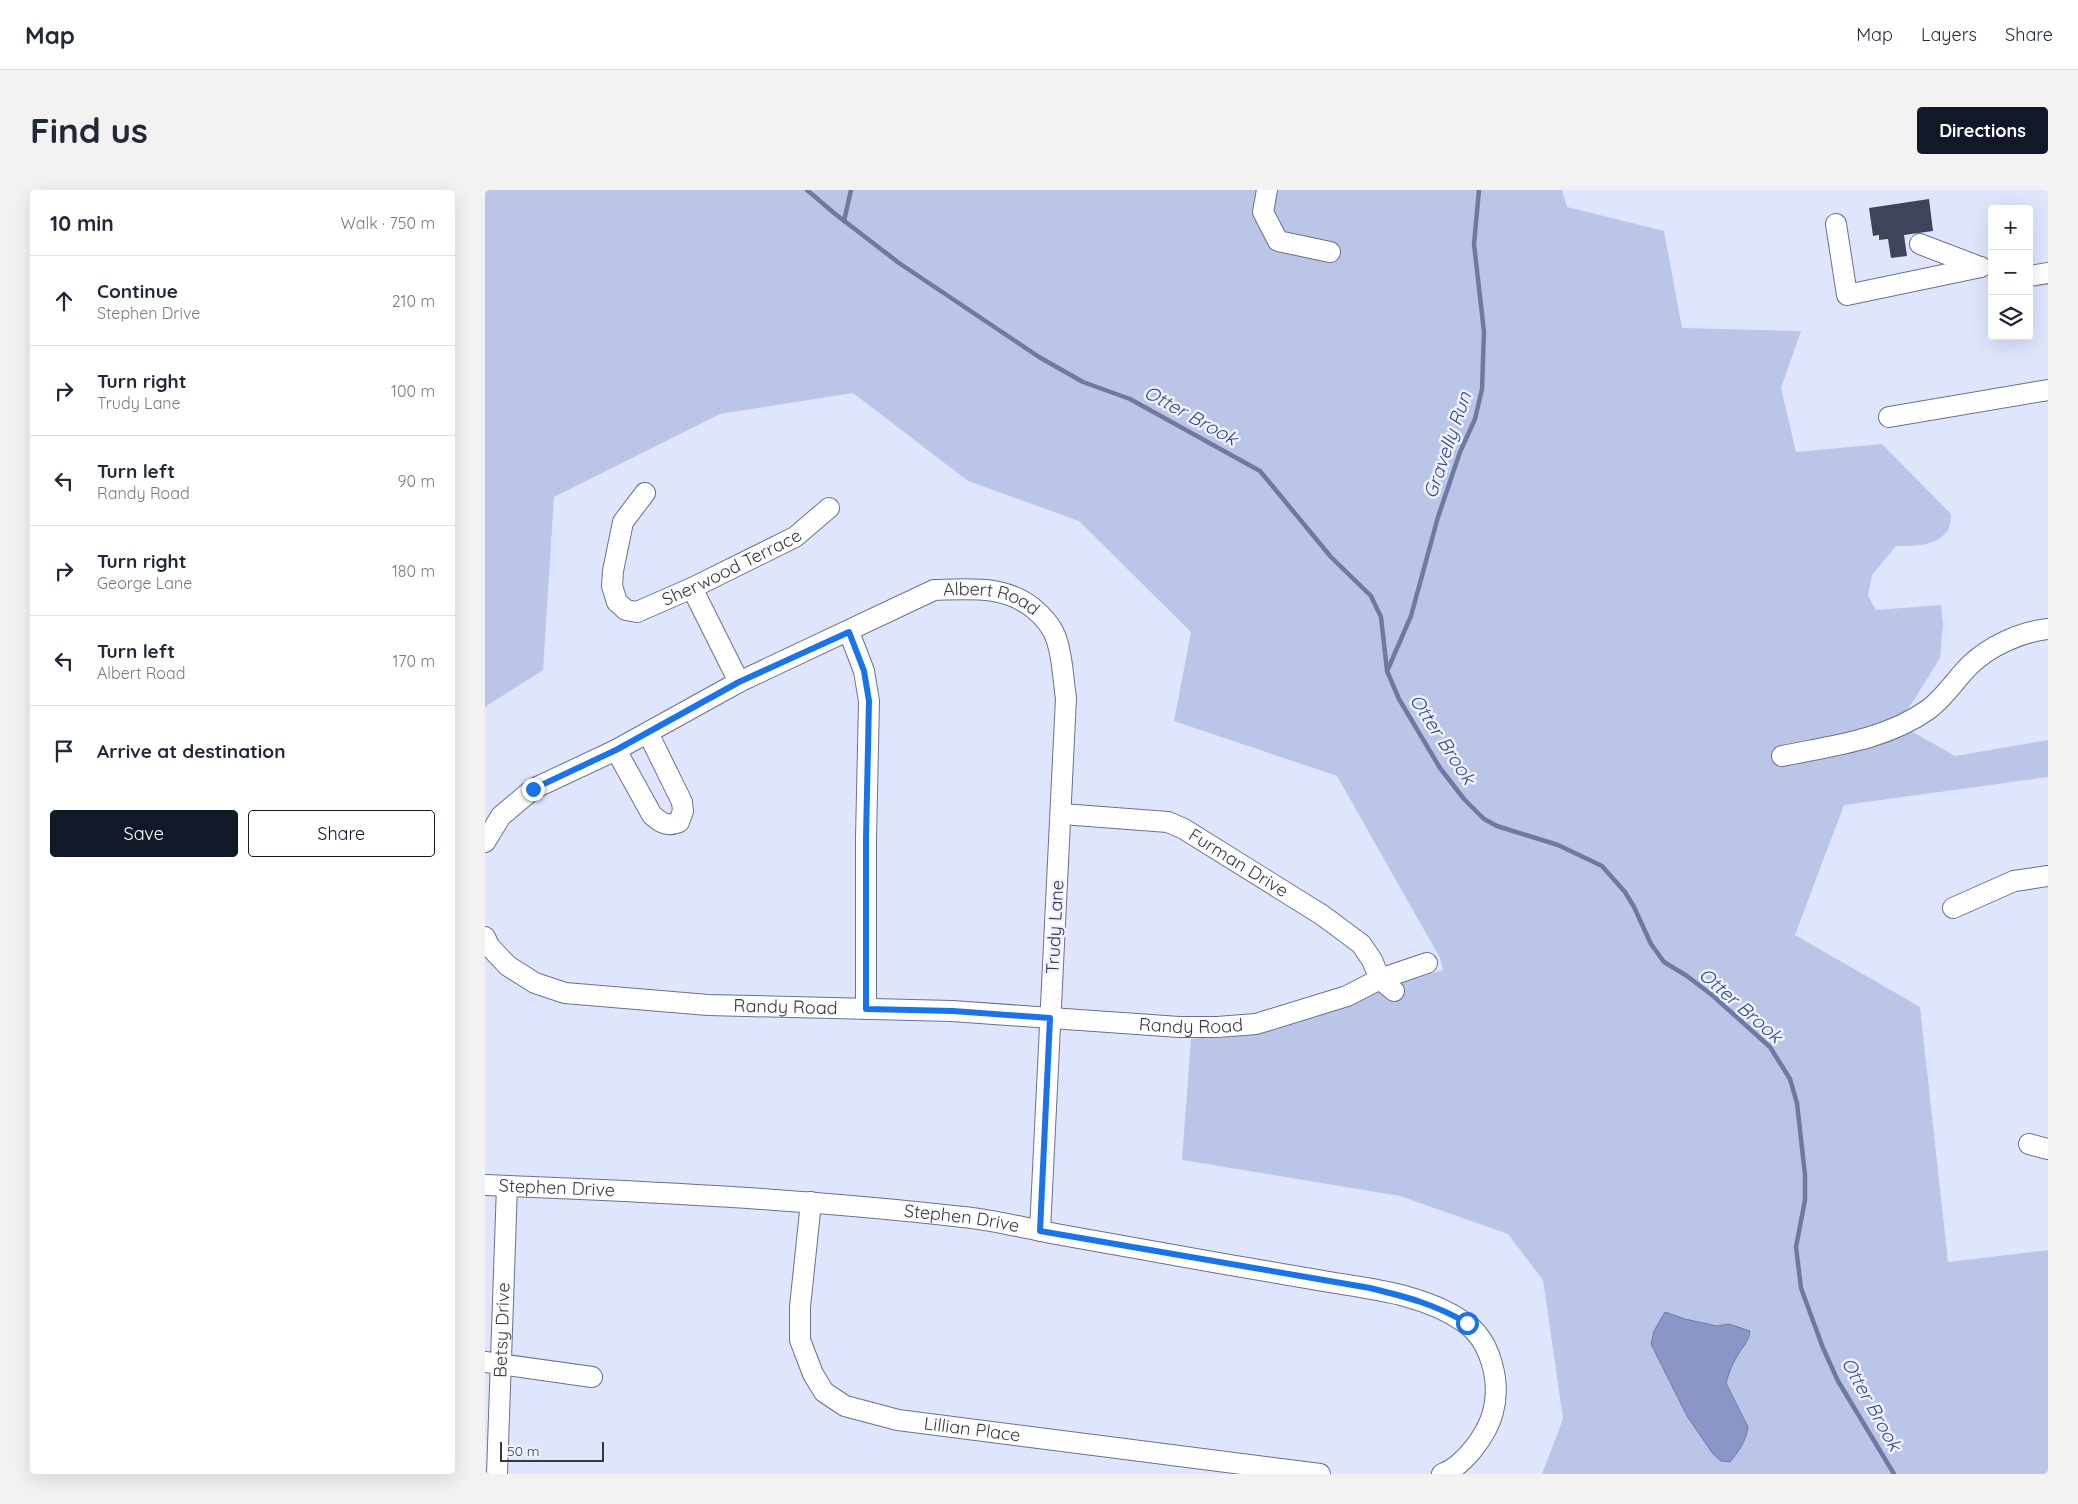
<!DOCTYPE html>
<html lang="en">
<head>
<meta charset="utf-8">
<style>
	:root { --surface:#fff; --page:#f2f2f3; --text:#1f2937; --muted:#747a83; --line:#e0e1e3; --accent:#111827 }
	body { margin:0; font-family:Quicksand,sans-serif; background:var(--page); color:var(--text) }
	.controls { position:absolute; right:15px; top:15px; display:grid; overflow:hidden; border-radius:5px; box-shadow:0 5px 20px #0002 }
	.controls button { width:45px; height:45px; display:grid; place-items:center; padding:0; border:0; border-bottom:1px solid var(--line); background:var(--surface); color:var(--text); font:25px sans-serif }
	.scale { position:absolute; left:15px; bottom:12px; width:104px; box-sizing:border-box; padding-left:5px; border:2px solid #353844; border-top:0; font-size:14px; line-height:18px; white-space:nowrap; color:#353844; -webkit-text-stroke:4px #eff2ff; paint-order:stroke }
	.stop { position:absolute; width:15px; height:15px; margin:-11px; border:4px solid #1a73e8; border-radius:50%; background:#fff }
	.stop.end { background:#1a73e8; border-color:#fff; box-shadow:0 1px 5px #0008 }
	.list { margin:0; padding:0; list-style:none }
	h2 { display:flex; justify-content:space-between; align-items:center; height:65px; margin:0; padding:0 20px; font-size:21px }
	h2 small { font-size:16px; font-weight:400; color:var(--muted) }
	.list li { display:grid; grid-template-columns:32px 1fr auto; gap:15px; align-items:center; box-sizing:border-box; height:90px; padding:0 20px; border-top:1px solid var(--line) }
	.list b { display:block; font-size:19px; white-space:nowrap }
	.list p { margin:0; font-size:16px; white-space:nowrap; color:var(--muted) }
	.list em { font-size:16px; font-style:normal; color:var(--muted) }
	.actions { display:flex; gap:10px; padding:15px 20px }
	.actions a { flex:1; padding:11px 0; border:1px solid var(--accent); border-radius:5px; text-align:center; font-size:18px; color:var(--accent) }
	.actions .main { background:var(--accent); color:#fff }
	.icon { flex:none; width:28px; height:28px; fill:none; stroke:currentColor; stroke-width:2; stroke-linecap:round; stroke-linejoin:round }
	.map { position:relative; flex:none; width:1563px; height:1284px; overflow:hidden; border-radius:5px }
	header { display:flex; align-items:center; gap:30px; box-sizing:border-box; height:70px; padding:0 25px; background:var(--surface); border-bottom:1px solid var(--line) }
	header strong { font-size:24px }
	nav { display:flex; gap:28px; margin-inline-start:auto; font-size:18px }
	.intro { display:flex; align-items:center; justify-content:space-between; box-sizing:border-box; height:120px; padding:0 30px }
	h1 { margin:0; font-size:35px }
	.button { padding:12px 22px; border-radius:5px; background:var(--accent); color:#fff; font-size:18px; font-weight:700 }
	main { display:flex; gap:30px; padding:0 30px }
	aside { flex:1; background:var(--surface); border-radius:5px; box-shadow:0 5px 20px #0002 }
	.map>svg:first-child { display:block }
</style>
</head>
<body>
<header>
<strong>Map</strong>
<nav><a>Map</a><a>Layers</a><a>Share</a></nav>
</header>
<div class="intro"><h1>Find us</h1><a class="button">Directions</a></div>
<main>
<aside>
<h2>10 min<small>Walk · 750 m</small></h2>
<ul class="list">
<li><svg class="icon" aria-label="ahead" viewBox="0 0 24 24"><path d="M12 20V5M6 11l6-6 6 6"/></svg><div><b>Continue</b><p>Stephen Drive</p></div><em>210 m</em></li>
<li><svg class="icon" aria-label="right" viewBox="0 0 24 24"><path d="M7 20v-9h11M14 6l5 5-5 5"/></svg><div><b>Turn right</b><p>Trudy Lane</p></div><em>100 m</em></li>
<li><svg class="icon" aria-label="left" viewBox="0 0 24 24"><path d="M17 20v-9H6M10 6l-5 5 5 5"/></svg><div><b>Turn left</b><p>Randy Road</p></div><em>90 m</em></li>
<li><svg class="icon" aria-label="right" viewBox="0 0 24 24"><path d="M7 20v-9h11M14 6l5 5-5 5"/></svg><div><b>Turn right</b><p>George Lane</p></div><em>180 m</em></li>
<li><svg class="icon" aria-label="left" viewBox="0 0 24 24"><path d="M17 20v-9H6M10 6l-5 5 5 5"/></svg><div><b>Turn left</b><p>Albert Road</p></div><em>170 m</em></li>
<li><svg class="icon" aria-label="arrive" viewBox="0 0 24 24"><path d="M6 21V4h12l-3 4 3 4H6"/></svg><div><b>Arrive at destination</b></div></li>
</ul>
<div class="actions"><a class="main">Save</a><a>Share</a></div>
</aside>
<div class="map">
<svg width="1563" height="1284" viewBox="0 0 1563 1284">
	<rect width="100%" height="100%" fill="#dee5fd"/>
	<path fill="#bbc5e7" d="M0 0H1077L1082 17 1179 41 1197 138 1316 141 1296 198 1311 262 1397 254 1466 324C1466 329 1465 336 1463 340 1451 357 1429 356 1411 356L1387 385 1383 406 1391 420 1456 415 1458 435 1455 468 1414 534 1470 566 1563 550V587L1359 615 1310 745 1435 817 1463 1072 1563 1060V1284H1057L1078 1229 1058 1090 1023 1044 915 1006 697 970 706 849 765 842 958 780 955 768 852 586 689 531 706 442 594 331 483 291 368 203 235 224 69 307 58 480 0 517Z"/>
	<path fill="#8a96c8" stroke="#707aa0" d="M1180 1122 1200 1129 1232 1136 1244 1134 1265 1141C1264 1151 1259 1155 1254 1163 1248 1172 1244 1182 1241 1193L1263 1237C1261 1251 1254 1261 1245 1272L1236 1271 1228 1264 1202 1226 1166 1154 1169 1141Z"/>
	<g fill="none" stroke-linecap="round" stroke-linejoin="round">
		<g stroke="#707aa0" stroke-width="4.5">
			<path d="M322 0 349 23 414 73 554 167 598 192 645 209 775 281 846 367 886 406 896 427 902 481 914 509 955 578 979 609 999 629 1012 636 1073 655 1117 676 1140 702 1149 717 1166 754 1179 772 1202 786 1227 805 1285 857 1305 889 1312 913 1320 985V1010L1311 1057 1316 1098 1338 1158 1353 1191 1409 1284"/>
			<path d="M359 31 366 0"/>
			<path d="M903 479 926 426 953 327 975 262 990 229 997 199 999 142 989 54 994 0"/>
		</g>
	</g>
	<path fill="#3d445c" d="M1444 9 1448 41 1419 45 1422 66 1406 68 1403 49 1394 50V45L1388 46 1384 18Z"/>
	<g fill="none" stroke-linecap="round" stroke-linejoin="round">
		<defs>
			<g id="minor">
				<path d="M782 0 778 22 793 51 845 62"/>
				<path d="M1351 34 1362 105 1496 77"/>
				<path d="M1435 54 1495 77"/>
				<path d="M1544 86 1563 83"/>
				<path d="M1404 227 1563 200"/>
				<path id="s1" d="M160 303 138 332 128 381 127 396 132 412 141 420 152 422 207 398 310 347 344 318"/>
				<path d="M207 398 254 492"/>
				<path d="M364 442 379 481 384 511 381 649V819"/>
				<path d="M131 560 167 625C176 633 182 637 194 632L198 621 197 612 163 543"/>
				<path d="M1297 566C1346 556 1401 550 1444 519 1460 507 1471 489 1485 475 1505 456 1535 442 1563 439"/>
				<path id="s2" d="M577 624 683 632 699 639 837 725 876 754 887 770 895 789 909 801"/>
				<path id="s3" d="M0 652 16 626 48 599 131 560 254 492 449 400C485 399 519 395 548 418 559 427 568 437 572 451 578 469 578 490 581 508L555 1041"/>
				<path d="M1468 718 1529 691 1563 686"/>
				<path id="s4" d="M0 747 4 756 23 776 50 793 80 803 223 815 467 821 694 837H732L771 834 862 806 895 789 942 773"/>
				<path d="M1544 954 1563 959"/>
				<path id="s5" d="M0 995C159 1001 319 1009 478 1027 509 1030 540 1038 571 1044 629 1054 687 1065 745 1075 780 1081 815 1087 850 1093 894 1100 942 1106 979 1132 1006 1150 1016 1192 1008 1222 1002 1245 979 1276 957 1284"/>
				<path id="s6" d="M326 1012 315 1117V1150L328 1184 339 1202 360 1216 413 1230 835 1284"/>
				<path d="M0 1172 107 1187"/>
				<path id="s7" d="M12 1284 22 996"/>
			</g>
		</defs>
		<use href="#minor" stroke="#6a718d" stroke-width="22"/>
		<use href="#minor" stroke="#fff" stroke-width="20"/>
	</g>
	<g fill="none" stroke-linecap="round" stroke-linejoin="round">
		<path stroke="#1a73e8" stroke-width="6" d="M48 599 131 560 254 492 364 442 379 481 384 511 381 648V819L468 821 565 828 555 1041 885 1098C922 1107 949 1114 982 1133"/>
	</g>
	<g text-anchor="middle" stroke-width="5" stroke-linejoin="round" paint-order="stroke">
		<g font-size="18" fill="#353844" stroke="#eff2ff">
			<text dy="6" stroke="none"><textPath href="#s1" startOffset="246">Sherwood Terrace</textPath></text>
			<text dy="6" stroke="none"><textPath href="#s3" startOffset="579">Albert Road</textPath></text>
			<text dy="6" stroke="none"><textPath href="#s2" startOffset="188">Furman Drive</textPath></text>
			<text transform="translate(570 737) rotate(-87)" y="6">Trudy Lane</text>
			<text dy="6" stroke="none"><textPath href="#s4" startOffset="322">Randy Road</textPath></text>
			<text dy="6" stroke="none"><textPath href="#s4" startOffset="728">Randy Road</textPath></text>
			<text dy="6" stroke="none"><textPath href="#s5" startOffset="72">Stephen Drive</textPath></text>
			<text dy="6" stroke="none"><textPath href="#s5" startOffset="478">Stephen Drive</textPath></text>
			<text dy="6" stroke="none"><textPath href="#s7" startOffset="144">Betsy Drive</textPath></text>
			<text dy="6" stroke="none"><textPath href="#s6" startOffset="351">Lillian Place</textPath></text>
		</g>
		<g font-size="19" font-style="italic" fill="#3b4786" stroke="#eff2ff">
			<text transform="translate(706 225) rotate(29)" y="7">Otter Brook</text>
			<text transform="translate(962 255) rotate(-71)" y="7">Gravelly Run</text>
			<text transform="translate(958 549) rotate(57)" y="7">Otter Brook</text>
			<text transform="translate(1256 815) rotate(41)" y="7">Otter Brook</text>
			<text transform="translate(1387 1214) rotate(61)" y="7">Otter Brook</text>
		</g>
	</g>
</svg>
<div class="controls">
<button>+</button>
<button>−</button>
<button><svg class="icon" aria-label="layers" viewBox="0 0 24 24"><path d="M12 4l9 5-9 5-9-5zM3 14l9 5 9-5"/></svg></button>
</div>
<div class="scale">50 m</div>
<div class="stop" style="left:982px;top:1133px"></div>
<div class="stop end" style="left:48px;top:599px"></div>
</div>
</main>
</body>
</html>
